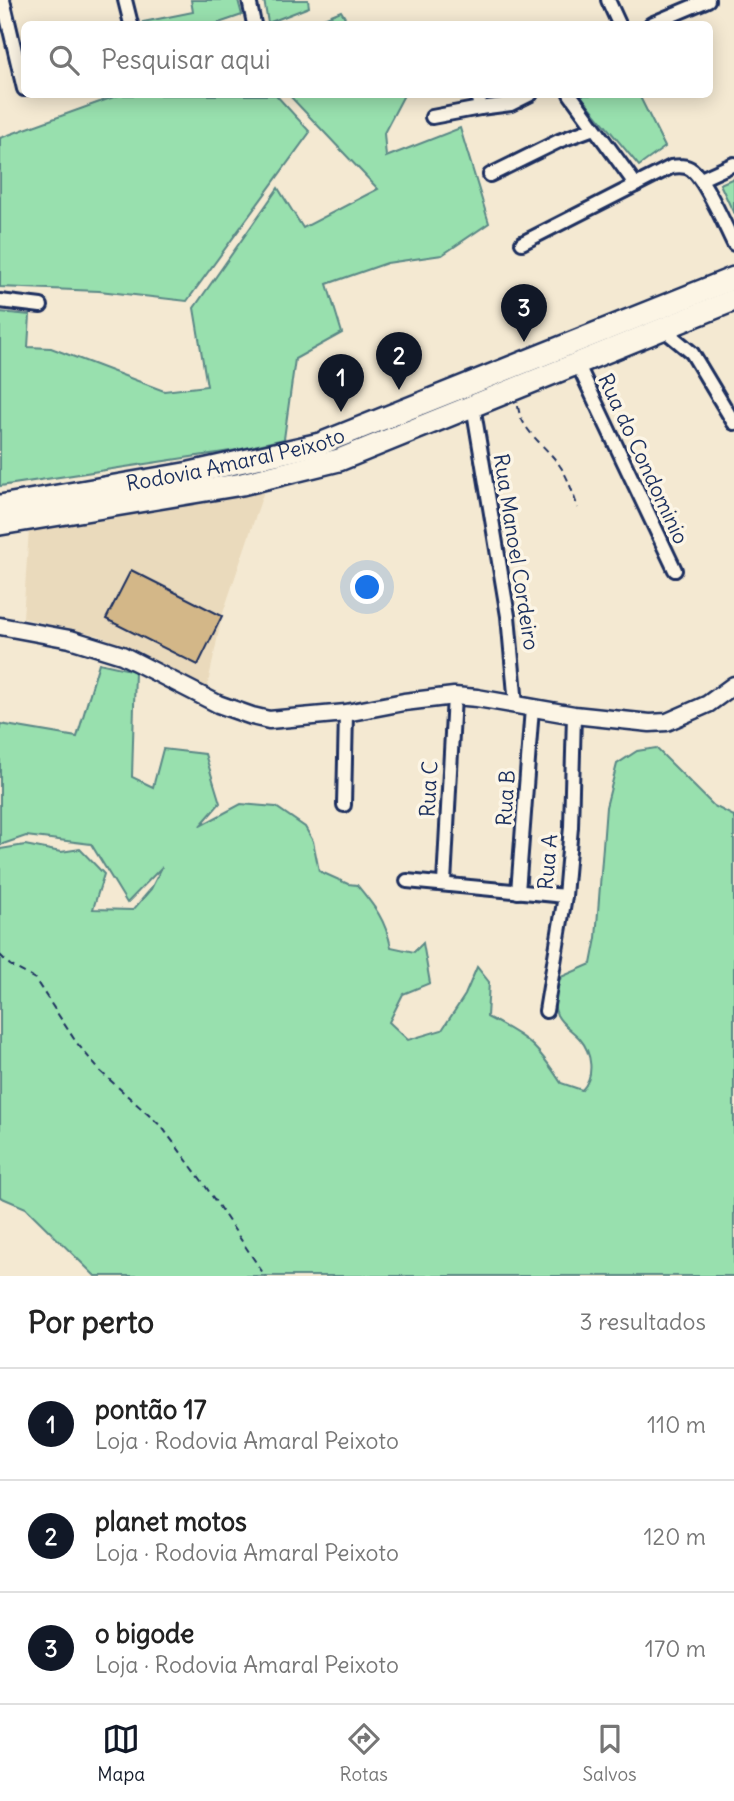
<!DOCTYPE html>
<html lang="pt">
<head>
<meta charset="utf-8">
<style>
	:root { --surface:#fff; --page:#f6f6f6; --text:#222; --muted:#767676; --line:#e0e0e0; --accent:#111827 }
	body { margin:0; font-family:Delius,sans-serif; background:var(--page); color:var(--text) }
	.you { position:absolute; left:368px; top:588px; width:24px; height:24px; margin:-18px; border:5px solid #fff; border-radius:50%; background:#1a73e8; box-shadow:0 0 0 10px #1a73e833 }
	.badge { display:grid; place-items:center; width:46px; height:46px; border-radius:50%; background:var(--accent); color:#fff; font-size:23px; font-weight:700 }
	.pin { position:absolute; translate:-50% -58px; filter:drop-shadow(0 2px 4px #0008) }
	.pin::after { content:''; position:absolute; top:37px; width:24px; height:21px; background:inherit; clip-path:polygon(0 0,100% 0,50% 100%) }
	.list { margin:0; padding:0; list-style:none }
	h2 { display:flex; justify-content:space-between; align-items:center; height:91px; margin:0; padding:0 28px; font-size:30px }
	h2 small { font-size:23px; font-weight:400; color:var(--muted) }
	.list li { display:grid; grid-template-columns:46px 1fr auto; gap:21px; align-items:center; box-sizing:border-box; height:112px; padding:0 28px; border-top:2px solid var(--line) }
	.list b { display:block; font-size:26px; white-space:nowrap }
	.list p { margin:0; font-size:23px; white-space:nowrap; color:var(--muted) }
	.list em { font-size:23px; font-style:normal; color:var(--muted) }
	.icon { flex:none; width:38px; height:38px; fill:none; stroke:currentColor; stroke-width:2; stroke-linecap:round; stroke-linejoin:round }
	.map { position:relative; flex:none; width:734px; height:1276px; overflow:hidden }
	.search { position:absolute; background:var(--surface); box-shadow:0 4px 18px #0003; left:21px; right:21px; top:21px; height:77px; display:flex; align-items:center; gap:18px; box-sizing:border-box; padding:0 24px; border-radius:10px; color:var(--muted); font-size:26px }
	.sheet { height:427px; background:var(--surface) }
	nav { display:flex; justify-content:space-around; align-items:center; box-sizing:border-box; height:98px; border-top:2px solid var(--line); background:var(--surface); font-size:19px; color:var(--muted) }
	nav a { display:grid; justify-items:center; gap:4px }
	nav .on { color:var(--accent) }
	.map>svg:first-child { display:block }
</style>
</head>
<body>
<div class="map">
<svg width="734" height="1276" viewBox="0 0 734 1276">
	<rect width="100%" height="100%" fill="#f4e9d2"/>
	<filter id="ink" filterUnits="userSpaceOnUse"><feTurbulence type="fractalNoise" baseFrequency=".0143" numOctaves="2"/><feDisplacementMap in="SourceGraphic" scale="14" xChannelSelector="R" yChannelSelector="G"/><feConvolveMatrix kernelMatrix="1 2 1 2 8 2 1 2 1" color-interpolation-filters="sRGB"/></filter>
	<g filter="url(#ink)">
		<path fill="#eadabc" d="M264 491 222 616 207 688 100 636 23 618 29 529Z"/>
		<g fill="#98e0ae" stroke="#5a8886" stroke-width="2">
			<path d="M191 0H238L242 15 216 24H144L143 22 193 12Z"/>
			<path d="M264 0H308L309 7 268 23Z"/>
			<path d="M341 11 349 24H309Z"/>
			<path d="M119 95H276L310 132 187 301 99 291 0 287V138Z"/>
			<path d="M289 95H404L384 133 386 157 460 128 489 223 442 255 387 263 327 284 342 333 295 359 284 439 237 450 0 486V312L30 315 28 347 51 348 164 391 207 386 194 308 278 188 303 228 378 189Z"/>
			<path d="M580 95H639L665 147 639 166Z"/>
			<path d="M734 178V214L720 184Z"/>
			<path d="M99 663 135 671 132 777 153 787 163 749 205 754 220 803 200 826 241 804 276 807 305 827 313 841 319 871 348 884 357 885C375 907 385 919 391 947L414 952 423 943 430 983 403 994 389 1022 408 1040 442 1030 465 995 477 967 489 982 487 1017C528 1038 537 1045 561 1083L582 1090C595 1076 592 1053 580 1039 573 1031 562 1025 557 1015 551 1002 557 989 561 977L591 964 596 938 606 807 617 764 637 751 656 748 714 806 734 816V1276H95L26 1208 0 1197V849L25 845 61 852 80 849 104 874 93 909 133 910 151 889 162 867 127 903 91 844 26 836 0 845V724L77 737Z"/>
		</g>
		<path fill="#d3b788" stroke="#1b2f5e" stroke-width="2" d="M131 570 222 616 198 665 106 619Z"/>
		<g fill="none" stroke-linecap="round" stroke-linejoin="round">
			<defs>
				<g id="minor">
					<path d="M3 0 24 89"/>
					<path d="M125 0 131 24"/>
					<path d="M249 0 254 24"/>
					<path d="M608 0 619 24"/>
					<path d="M651 24 708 0"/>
					<path d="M477 94 480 108 511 104 531 94"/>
					<path d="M570 94 636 185"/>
					<path d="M432 117 480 108"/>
					<path d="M490 175 559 141 594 128"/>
					<path d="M701 179 734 164"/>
					<path d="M522 243 671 167C678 166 686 165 692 170 706 181 725 226 734 244"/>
					<path d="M0 301 41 306"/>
					<path d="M662 328 692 353 734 423"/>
					<path d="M577 363 675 570"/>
					<path d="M473 405 508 616 516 705"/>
					<path d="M344 805 346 713"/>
					<path d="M407 881 565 896"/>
					<path d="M444 883 454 696"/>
					<path d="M518 892 532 708"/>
					<path d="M546 1011 565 896 571 827 574 715"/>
				</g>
				<path id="tertiary" d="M0 626 70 639 122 655 218 704 252 716 269 720 346 713 404 702 454 696 477 698 574 715 650 723 667 722 708 704 734 685"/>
				<g id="trunk">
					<path id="s1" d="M0 506 190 473 320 444 734 278"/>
					<path d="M0 524 242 484 339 460 734 300"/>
				</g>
			</defs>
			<use href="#minor" stroke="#1b2f5e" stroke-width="18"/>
			<use href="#tertiary" stroke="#1b2f5e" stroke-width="21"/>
			<use href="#trunk" stroke="#1b2f5e" stroke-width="26"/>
			<g stroke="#1b2f5e" stroke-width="2" stroke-dasharray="7 5" stroke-linecap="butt">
				<path d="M518 406C521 432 547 446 560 466 568 477 573 494 578 508"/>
				<path d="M0 955 10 965 35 979 76 1042 100 1071 162 1127 202 1181 265 1276"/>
			</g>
			<use href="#minor" stroke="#fcf5e5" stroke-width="12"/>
			<use href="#tertiary" stroke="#fcf5e5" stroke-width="16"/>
			<use href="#trunk" stroke="#fcf5e5" stroke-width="21"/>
		</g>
	</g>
	<g text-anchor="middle" stroke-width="7" stroke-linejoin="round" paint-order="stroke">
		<g font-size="21" fill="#1b2f5e" stroke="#fcf5e5">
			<text dy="7" stroke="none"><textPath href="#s1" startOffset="240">Rodovia Amaral Peixoto</textPath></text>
			<text transform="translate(643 459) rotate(65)" y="7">Rua do Condominio</text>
			<text transform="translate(516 552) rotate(81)" y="7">Rua Manoel Cordeiro</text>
			<text transform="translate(429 789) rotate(-87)" y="7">Rua C</text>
			<text transform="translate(506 798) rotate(-86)" y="7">Rua B</text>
			<text transform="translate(548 862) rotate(-85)" y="7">Rua A</text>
		</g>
	</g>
</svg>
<div class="you"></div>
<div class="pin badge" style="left:341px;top:412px">1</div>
<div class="pin badge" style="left:399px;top:390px">2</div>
<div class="pin badge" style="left:524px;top:342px">3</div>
<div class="search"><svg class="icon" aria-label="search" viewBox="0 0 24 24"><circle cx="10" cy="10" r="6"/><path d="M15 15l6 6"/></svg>Pesquisar aqui</div>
</div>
<section class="sheet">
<h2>Por perto<small>3 resultados</small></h2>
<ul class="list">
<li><span class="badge">1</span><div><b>pontão 17</b><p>Loja · Rodovia Amaral Peixoto</p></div><em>110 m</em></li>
<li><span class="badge">2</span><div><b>planet motos</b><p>Loja · Rodovia Amaral Peixoto</p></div><em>120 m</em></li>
<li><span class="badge">3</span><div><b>o bigode</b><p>Loja · Rodovia Amaral Peixoto</p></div><em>170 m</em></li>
</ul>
</section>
<nav>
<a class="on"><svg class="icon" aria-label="map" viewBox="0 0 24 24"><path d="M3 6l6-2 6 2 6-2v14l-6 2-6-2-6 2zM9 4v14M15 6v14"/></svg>Mapa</a>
<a><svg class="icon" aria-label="directions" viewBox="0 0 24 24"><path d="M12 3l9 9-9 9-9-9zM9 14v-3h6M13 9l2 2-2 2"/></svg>Rotas</a>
<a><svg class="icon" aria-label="saved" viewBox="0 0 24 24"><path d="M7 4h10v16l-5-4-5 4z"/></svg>Salvos</a>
</nav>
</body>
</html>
